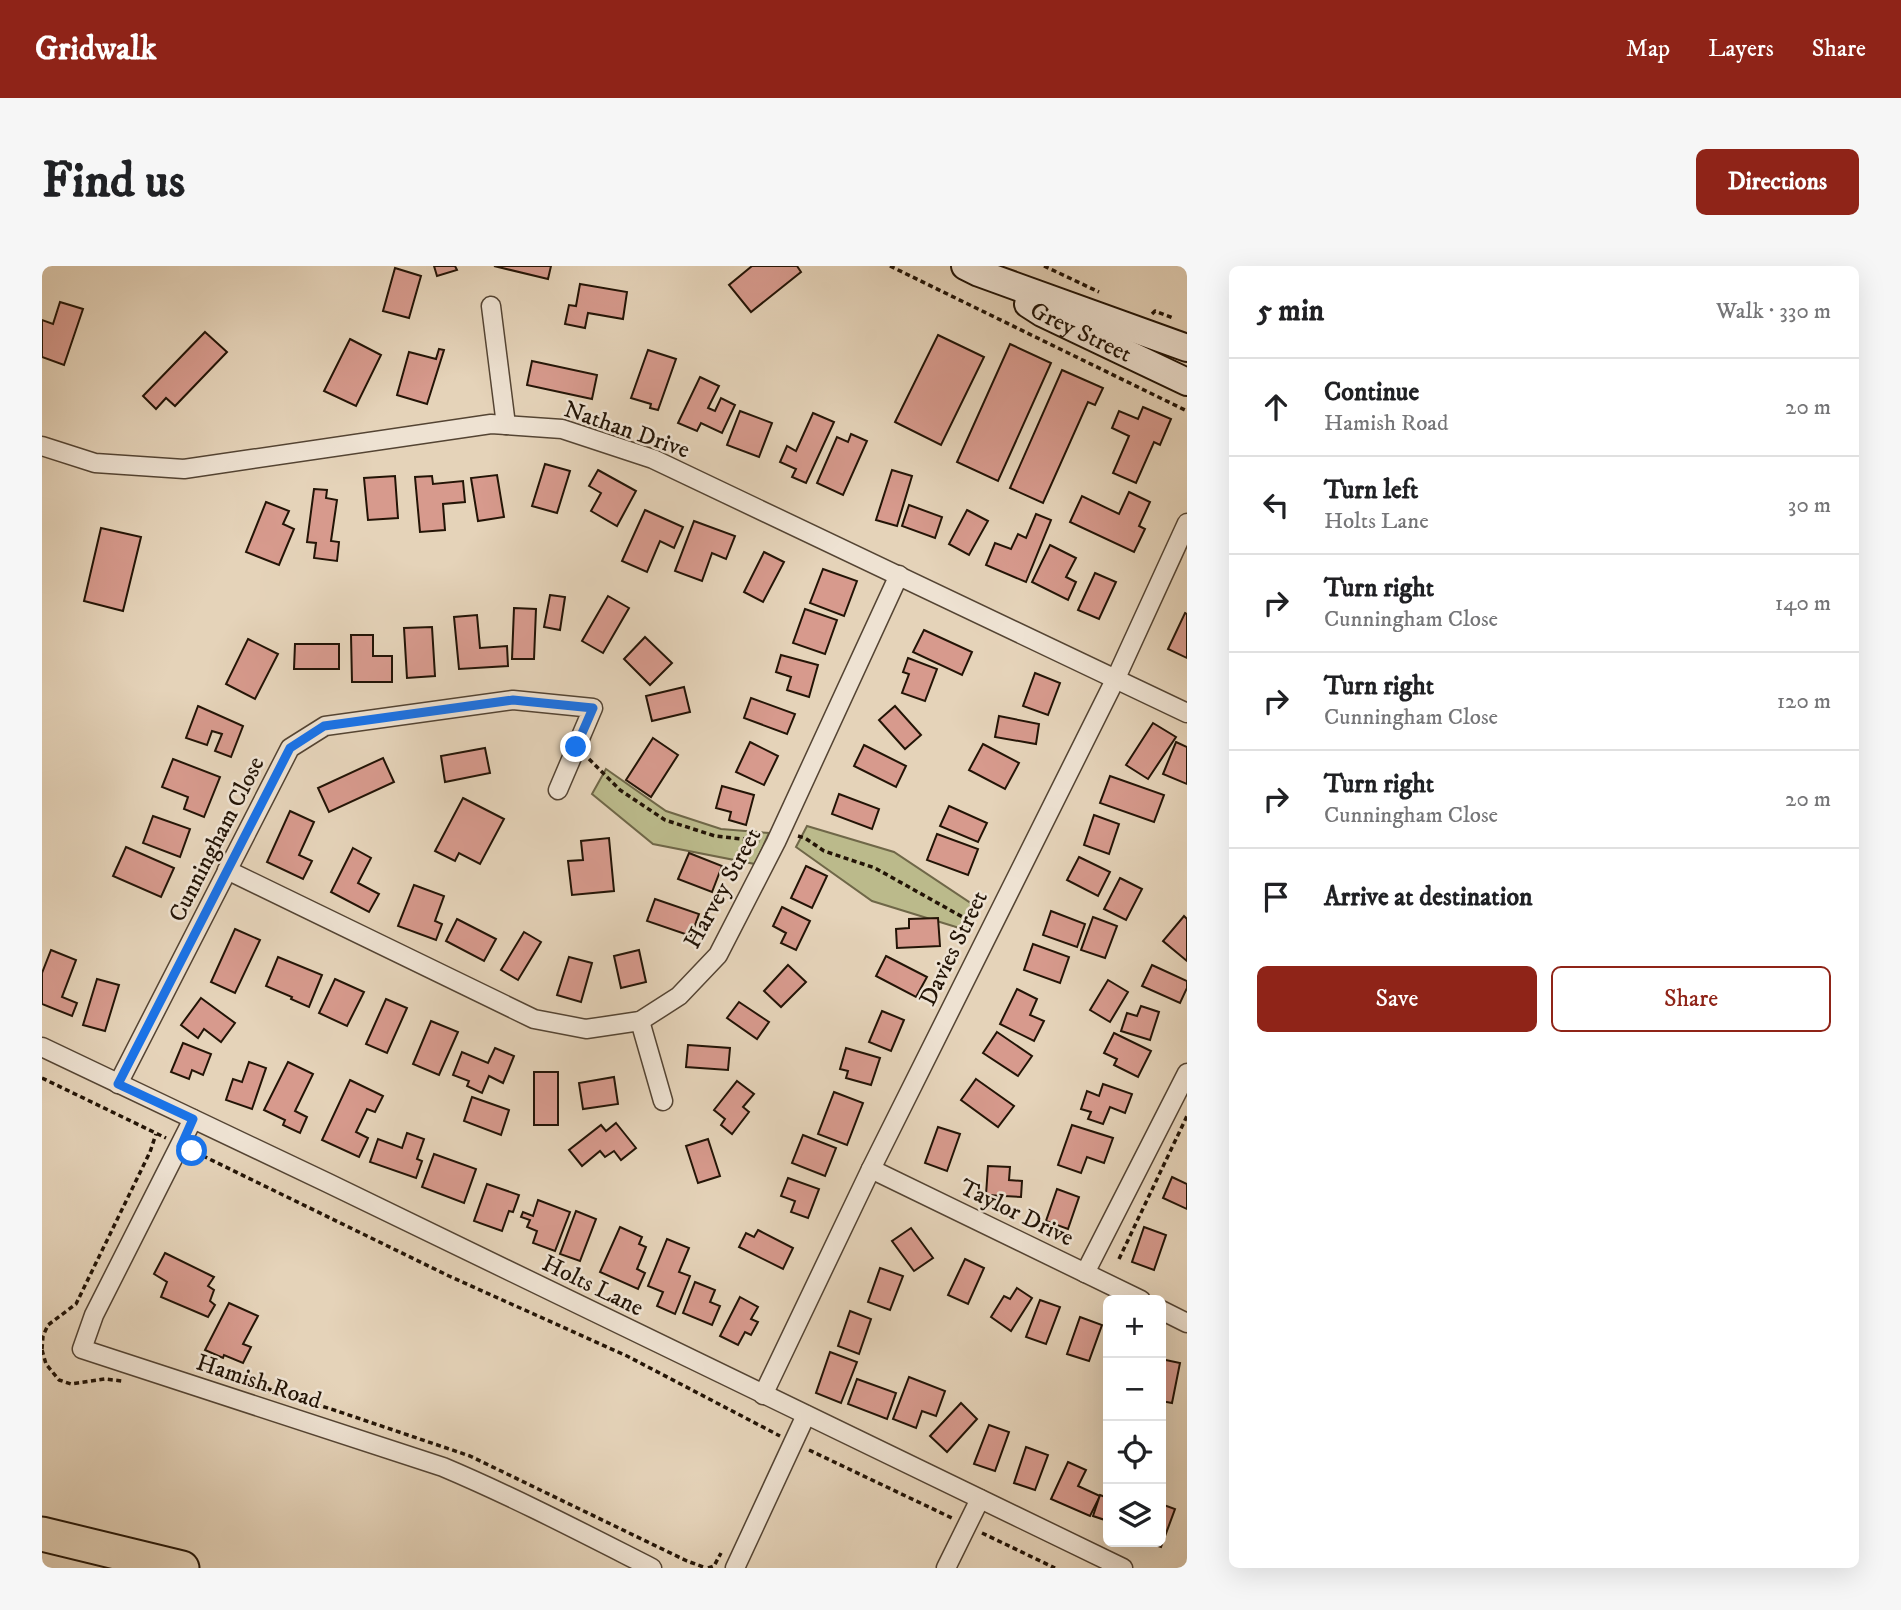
<!DOCTYPE html>
<html lang="en">
<head>
<meta charset="utf-8">
<style>
	:root { --surface:#fff; --page:#f6f6f6; --text:#202124; --muted:#757577; --line:#e0e0e0; --accent:#8f2418 }
	body { margin:0; font-family:"IM FELL DW Pica",serif; background:var(--page); color:var(--text) }
	.controls { position:absolute; right:21px; bottom:21px; display:grid; overflow:hidden; border-radius:10px; box-shadow:0 7px 28px #0002 }
	.controls button { width:63px; height:63px; display:grid; place-items:center; padding:0; border:0; border-bottom:2px solid var(--line); background:var(--surface); color:var(--text); font:35px sans-serif }
	.stop { position:absolute; width:21px; height:21px; margin:-16px; border:5px solid #1a73e8; border-radius:50%; background:#fff }
	.stop.end { background:#1a73e8; border-color:#fff; box-shadow:0 2px 7px #0008 }
	.list { margin:0; padding:0; list-style:none }
	h2 { display:flex; justify-content:space-between; align-items:center; height:91px; margin:0; padding:0 28px; font-size:30px }
	h2 small { font-size:23px; font-weight:400; color:var(--muted) }
	.list li { display:grid; grid-template-columns:46px 1fr auto; gap:21px; align-items:center; box-sizing:border-box; height:98px; padding:0 28px; border-top:2px solid var(--line) }
	.list b { display:block; font-size:26px; white-space:nowrap }
	.list p { margin:0; font-size:23px; white-space:nowrap; color:var(--muted) }
	.list em { font-size:23px; font-style:normal; color:var(--muted) }
	.actions { display:flex; gap:14px; padding:21px 28px }
	.actions a { flex:1; padding:16px 0; border:2px solid var(--accent); border-radius:10px; text-align:center; font-size:24px; color:var(--accent) }
	.actions .main { background:var(--accent); color:#fff }
	.icon { flex:none; width:38px; height:38px; fill:none; stroke:currentColor; stroke-width:2; stroke-linecap:round; stroke-linejoin:round }
	.map { position:relative; flex:none; width:1145px; height:1302px; overflow:hidden; border-radius:10px }
	header { display:flex; align-items:center; gap:42px; box-sizing:border-box; height:98px; padding:0 35px; background:var(--accent); color:#fff }
	header strong { font-size:33px }
	nav { display:flex; gap:38px; margin-inline-start:auto; font-size:24px }
	.intro { display:flex; align-items:center; justify-content:space-between; box-sizing:border-box; height:168px; padding:0 42px }
	h1 { margin:0; font-size:49px }
	.button { padding:18px 32px; border-radius:10px; background:var(--accent); color:#fff; font-size:24px; font-weight:700 }
	main { display:flex; gap:42px; padding:0 42px }
	aside { flex:1; background:var(--surface); border-radius:10px; box-shadow:0 7px 28px #0002 }
	.map>svg:first-child { display:block }
</style>
</head>
<body>
<header>
<strong>Gridwalk</strong>
<nav><a>Map</a><a>Layers</a><a>Share</a></nav>
</header>
<div class="intro"><h1>Find us</h1><a class="button">Directions</a></div>
<main>
<div class="map">
<svg width="1145" height="1302" viewBox="0 0 1145 1302">
	<rect width="100%" height="100%" fill="#e5d3b9"/>
	<filter id="stains"><feTurbulence type="fractalNoise" baseFrequency=".00286" numOctaves="4"/><feColorMatrix values="0 0 0 0 .2 0 0 0 0 .09 0 0 0 0 .02 0 0 0 .5 -.17"/></filter>
	<radialGradient id="worn" r=".72"><stop offset=".6" stop-color="#630" stop-opacity="0"/><stop offset="1" stop-color="#630" stop-opacity=".3"/></radialGradient>
	<g fill="#bbba8b" stroke="#6f6748" stroke-width="2">
		<path d="M564 503 624 545 679 563 727 567 713 598 611 578 550 528Z"/>
		<path d="M765 560 852 586 936 642 927 665 830 635 754 581Z"/>
	</g>
	<g fill="#d79a8d" stroke="#231406" stroke-width="2">
		<path d="M392 0H413L415 4 395 10Z"/>
		<path d="M452 0H509L506 13Z"/>
		<path d="M710 0H755L759 6 709 46 687 19Z"/>
		<path d="M353 2 379 10 367 52 341 45Z"/>
		<path d="M538 18 585 26 581 53 546 47 543 62 523 58 527 39 534 40Z"/>
		<path d="M18 36 41 43 22 99 0 91V54L11 58Z"/>
		<path d="M163 66 185 86 133 140 124 132 114 143 101 130Z"/>
		<path d="M896 69 942 91 899 179 853 156Z"/>
		<path d="M308 73 339 89 314 140 282 125Z"/>
		<path d="M968 78 1009 97 956 215 915 196Z"/>
		<path d="M397 83 402 84 385 138 355 129 367 86 394 93Z"/>
		<path d="M606 84 634 93 616 144 608 142 609 138 589 132Z"/>
		<path d="M490 95 555 109 550 133 485 119Z"/>
		<path d="M1020 104 1061 122 1053 139 1046 136 1001 237 968 222Z"/>
		<path d="M658 111 677 120 666 142 673 145 679 132 693 139 680 167 659 157 655 165 636 157Z"/>
		<path d="M1101 141 1129 153 1118 179 1112 176 1094 217 1071 207 1087 170 1070 162 1077 145 1096 153Z"/>
		<path d="M698 145 730 157 717 191 685 179Z"/>
		<path d="M771 147 792 156 764 217 750 211 754 203 738 196 745 180 754 185Z"/>
		<path d="M809 168 825 175 801 229 775 217 795 171 806 176Z"/>
		<path d="M503 198 528 205 515 247 490 240Z"/>
		<path d="M556 204 594 225 575 260 549 245 559 227 547 220Z"/>
		<path d="M850 204 870 210 855 260 834 254Z"/>
		<path d="M455 209 462 251 436 255 429 212Z"/>
		<path d="M353 210 356 252 326 254 322 212Z"/>
		<path d="M390 210 391 218 421 215 423 236 401 238 403 264 378 266 373 211Z"/>
		<path d="M272 223 285 224 284 232 295 234 289 275 297 276 295 295 272 292 274 277 265 276Z"/>
		<path d="M1087 226 1108 236 1097 260 1103 263 1092 286 1028 256 1040 230 1077 248Z"/>
		<path d="M224 236 247 245 241 258 252 263 237 299 204 286Z"/>
		<path d="M867 239 900 251 893 272 860 260Z"/>
		<path d="M603 244 641 261 632 282 618 275 605 306 580 295Z"/>
		<path d="M925 244 946 255 927 289 907 278Z"/>
		<path d="M994 248 1009 254 984 316 944 299 953 277 969 283 976 268 984 272Z"/>
		<path d="M652 255 693 270 684 293 670 287 660 315 633 305Z"/>
		<path d="M59 262 99 271 81 345 42 335Z"/>
		<path d="M1008 279 1034 292 1024 311 1034 316 1026 334 990 316Z"/>
		<path d="M722 286 742 296 721 336 702 326Z"/>
		<path d="M781 303 815 315 802 350 768 337Z"/>
		<path d="M1053 307 1074 316 1057 353 1036 344Z"/>
		<path d="M508 329 523 331 518 364 502 361Z"/>
		<path d="M566 330 587 342 561 387 540 375Z"/>
		<path d="M472 342 494 343 492 393H470Z"/>
		<path d="M763 343 795 354 783 388 751 377Z"/>
		<path d="M1143 347 1145 348V392L1126 383Z"/>
		<path d="M435 349 438 382 465 380 466 400 417 403 412 351Z"/>
		<path d="M390 361 393 410 365 412 362 362Z"/>
		<path d="M882 364 930 386 920 409 871 386Z"/>
		<path d="M309 369H331V390H350V416H310Z"/>
		<path d="M603 371 630 397 608 419 582 393Z"/>
		<path d="M206 373 236 388 213 433 184 418Z"/>
		<path d="M253 378H297V403H252Z"/>
		<path d="M739 389 776 399 767 431 745 424 749 411 734 406Z"/>
		<path d="M866 392 895 403 883 435 860 427 867 408 861 406Z"/>
		<path d="M993 407 1018 417 1006 449 981 440Z"/>
		<path d="M642 421 648 446 610 455 604 430Z"/>
		<path d="M709 432 753 448 745 468 702 452Z"/>
		<path d="M156 440 201 460 189 491 173 485 180 468 170 465 165 479 144 472Z"/>
		<path d="M853 440 879 469 863 483 837 454Z"/>
		<path d="M957 450 997 458 994 478 953 471Z"/>
		<path d="M1111 457 1134 471 1106 513 1084 499Z"/>
		<path d="M611 472 636 489 609 531 584 514Z"/>
		<path d="M708 476 736 490 722 519 694 506Z"/>
		<path d="M1134 476 1145 481V518L1121 508Z"/>
		<path d="M941 478 977 497 963 523 927 504Z"/>
		<path d="M822 479 864 500 854 521 812 500Z"/>
		<path d="M443 482 448 507 403 516 399 490Z"/>
		<path d="M341 492 352 516 287 546 276 522Z"/>
		<path d="M131 493 178 511 162 551 142 543 146 531 120 521Z"/>
		<path d="M1068 510 1122 529 1112 556 1058 537Z"/>
		<path d="M680 520 712 529 704 559 687 554 689 546 674 542Z"/>
		<path d="M797 528 837 543 830 563 790 548Z"/>
		<path d="M421 532 462 553 438 598 417 587 413 595 393 585Z"/>
		<path d="M907 540 945 557 936 576 898 560Z"/>
		<path d="M248 545 272 556 257 589 270 595 261 613 225 596Z"/>
		<path d="M1052 549 1077 558 1067 588 1042 579Z"/>
		<path d="M111 550 148 563 138 591 101 577Z"/>
		<path d="M895 568 936 583 926 609 885 594Z"/>
		<path d="M567 572 572 625 530 629 526 595 541 594 539 575Z"/>
		<path d="M84 581 132 602 119 631 71 610Z"/>
		<path d="M311 582 329 592 316 617 337 628 327 646 289 626Z"/>
		<path d="M647 587 680 600 670 626 636 613Z"/>
		<path d="M1037 591 1068 606 1056 630 1025 614Z"/>
		<path d="M764 600 785 610 770 642 749 632Z"/>
		<path d="M1078 612 1100 623 1084 654 1062 643Z"/>
		<path d="M372 619 402 630 393 655 400 658 394 674 356 660Z"/>
		<path d="M613 633 657 648 649 670 605 655Z"/>
		<path d="M740 641 768 655 754 684 739 677 744 667 731 660Z"/>
		<path d="M1009 645 1043 658 1035 681 1001 669Z"/>
		<path d="M1142 650 1145 653V695L1121 675Z"/>
		<path d="M1051 651 1075 660 1063 692 1039 684Z"/>
		<path d="M896 652 898 680 855 682 854 663 867 662V653Z"/>
		<path d="M415 653 454 673 442 695 404 675Z"/>
		<path d="M193 663 218 674 193 727 169 716Z"/>
		<path d="M482 666 499 676 476 714 459 704Z"/>
		<path d="M991 678 1027 691 1018 717 982 704Z"/>
		<path d="M9 684 34 694 20 731 35 737 30 750 0 738V707Z"/>
		<path d="M597 684 604 716 579 722 572 690Z"/>
		<path d="M844 690 885 711 874 731 834 710Z"/>
		<path d="M236 691 280 709 267 741 249 733 250 731 224 720Z"/>
		<path d="M527 691 550 697 539 736 515 729Z"/>
		<path d="M746 699 764 716 739 741 722 725Z"/>
		<path d="M1110 699 1145 715V722L1138 737 1100 720Z"/>
		<path d="M55 713 77 719 63 765 41 759Z"/>
		<path d="M293 713 322 726 305 760 277 747Z"/>
		<path d="M1066 714 1086 726 1068 756 1048 744Z"/>
		<path d="M975 723 995 733 988 749 1002 755 992 775 958 758Z"/>
		<path d="M159 732 193 757 179 776 162 763 156 772 139 759Z"/>
		<path d="M344 733 365 742 345 787 324 778Z"/>
		<path d="M697 736 727 756 715 773 685 752Z"/>
		<path d="M1099 740 1117 746 1108 774 1079 765 1085 747 1095 750Z"/>
		<path d="M840 745 862 754 849 785 827 776Z"/>
		<path d="M389 755 416 766 397 809 371 798Z"/>
		<path d="M955 766 990 790 976 810 941 787Z"/>
		<path d="M1072 767 1109 785 1096 811 1072 799 1075 793 1062 787Z"/>
		<path d="M141 777 169 788 161 809 150 804 147 813 129 806Z"/>
		<path d="M646 779 688 782 686 804 644 801Z"/>
		<path d="M453 782 472 790 461 817 447 810 440 827 425 820 427 815 411 809 420 786 446 797Z"/>
		<path d="M804 782 838 792 829 819 804 812 806 805 798 803Z"/>
		<path d="M207 796 224 802 210 843 184 834 191 813 200 816Z"/>
		<path d="M246 796 271 808 253 845 265 851 258 867 241 859 243 854 222 844Z"/>
		<rect x="492" y="806" width="24" height="53"/>
		<path d="M572 811 576 838 541 843 537 817Z"/>
		<path d="M934 813 972 840 956 861 919 834Z"/>
		<path d="M308 814 341 830 333 846 325 843 314 866 326 872 317 891 280 874Z"/>
		<path d="M695 815 712 828 701 841 707 846 690 868 679 859 683 853 672 844Z"/>
		<path d="M1061 818 1090 828 1083 847 1068 841 1061 858 1046 853 1049 846 1039 843 1045 825 1057 830Z"/>
		<path d="M792 826 821 837 805 879 776 868Z"/>
		<path d="M430 831 467 844 459 869 422 855Z"/>
		<path d="M574 857 594 882 579 894 572 885 563 891 558 885 540 900 527 884 559 859 564 865Z"/>
		<path d="M1030 859 1071 872 1062 897 1045 891 1039 907 1016 899Z"/>
		<path d="M896 861 918 868 905 905 883 897Z"/>
		<path d="M365 867 382 873 375 893 380 895 374 912 328 896 336 873 360 882Z"/>
		<path d="M761 869 794 882 783 910 750 897Z"/>
		<path d="M666 873 678 910 656 917 644 880Z"/>
		<path d="M392 888 434 903 422 937 380 921Z"/>
		<path d="M946 900 968 901 967 914 980 915 979 931 944 929Z"/>
		<path d="M1130 911 1145 918V943L1121 932Z"/>
		<path d="M746 912 777 923 766 952 749 946 753 935 739 930Z"/>
		<path d="M445 918 477 929 471 946 467 945 460 965 432 955Z"/>
		<path d="M1015 923 1037 931 1026 963 1004 955Z"/>
		<path d="M496 934 528 946 513 985 491 977 495 965 485 961 488 954 479 951 481 946 491 950Z"/>
		<path d="M534 945 554 953 538 995 518 988Z"/>
		<path d="M578 961 600 971 597 978 604 981 595 1003 603 1007 596 1023 558 1006Z"/>
		<path d="M1102 961 1124 969 1112 1004 1090 996Z"/>
		<path d="M869 962 891 992 872 1005 850 975Z"/>
		<path d="M716 964 751 982 741 1003 697 981 704 967 712 971Z"/>
		<path d="M625 973 647 982 637 1006 648 1010 633 1048 615 1040 621 1026 606 1020Z"/>
		<path d="M123 987 172 1011 166 1020 172 1024 168 1035 173 1039 166 1051 119 1031 125 1016 112 1008Z"/>
		<path d="M923 993 942 1002 926 1038 906 1029Z"/>
		<path d="M838 1002 861 1010 848 1044 826 1036Z"/>
		<path d="M653 1016 673 1024 668 1036 678 1040 670 1059 641 1047Z"/>
		<path d="M975 1022 990 1032 969 1065 949 1051 962 1030 968 1033Z"/>
		<path d="M698 1031 716 1041 709 1053 716 1056 709 1069 703 1066 696 1079 678 1070Z"/>
		<path d="M998 1034 1018 1041 1004 1078 984 1071Z"/>
		<path d="M187 1037 216 1050 201 1078 209 1081 201 1097 182 1089 181 1092 163 1084Z"/>
		<path d="M808 1045 829 1053 817 1088 796 1080Z"/>
		<path d="M1038 1051 1060 1059 1047 1095 1025 1088Z"/>
		<path d="M788 1086 815 1096 799 1137 774 1127Z"/>
		<path d="M1119 1093 1138 1097 1130 1137 1119 1135Z"/>
		<path d="M867 1111 903 1125 894 1150 880 1145 874 1162 851 1153Z"/>
		<path d="M815 1113 854 1127 845 1153 806 1138Z"/>
		<path d="M919 1137 935 1153 905 1186 888 1170Z"/>
		<path d="M947 1159 967 1166 953 1205 932 1198Z"/>
		<path d="M984 1181 1006 1189 993 1224 972 1217Z"/>
		<path d="M1026 1196 1044 1204 1036 1220 1058 1230 1048 1250 1009 1233Z"/>
		<path d="M1058 1229 1066 1232V1255L1051 1250Z"/>
		<path d="M1119 1238 1133 1243 1119 1281 1104 1276H1119Z"/>
	</g>
	<g fill="none" stroke-linecap="round" stroke-linejoin="round">
		<defs>
			<g id="street">
				<path d="M449 40 464 159"/>
				<path d="M0 180 53 197 142 203 449 158 520 163 611 193 1145 447"/>
				<path d="M185 604 492 753 544 763 598 755 637 730 676 689 734 576 857 309"/>
				<path d="M598 755 621 835"/>
				<path d="M0 781 286 917 1081 1302"/>
				<path d="M76 818 248 482 283 460 471 434 551 442 516 524"/>
				<path d="M151 853 52 1049 40 1083 401 1201C472 1231 541 1267 610 1302"/>
				<path d="M829 903 1099 1034"/>
				<path d="M1043 1007 1145 807"/>
				<path d="M1119 1044 1145 1057"/>
				<path d="M721 1129 829 903 1074 412 1145 257"/>
				<path d="M693 1302 764 1149"/>
				<path d="M904 1302 938 1233"/>
			</g>
			<g id="secondary">
				<path d="M923 0 937 7 1145 82"/>
				<path id="s1" d="M986 38 1000 47 1145 116"/>
			</g>
			<path id="highway" d="M0 1268 140 1302"/>
		</defs>
		<use href="#street" stroke="#544433" stroke-width="21"/>
		<use href="#secondary" stroke="#231406" stroke-width="30"/>
		<use href="#highway" stroke="#231406" stroke-width="37"/>
		<g stroke="#231406" stroke-width="3.5" stroke-dasharray="5 3.5" stroke-linecap="butt">
			<path d="M848 0 1145 145"/>
			<path d="M1002 0 1057 26"/>
			<path d="M1110 48 1113 45 1131 52"/>
			<path d="M547 493 578 524 623 554 673 570 718 575"/>
			<path d="M756 570 763 572 782 585 833 602 933 658"/>
			<path d="M0 812 124 872"/>
			<path d="M153 886 407 1010 585 1090 738 1170"/>
			<path d="M1077 993 1145 850"/>
			<path d="M0 1083 1 1070 6 1059 34 1038 108 886 114 868"/>
			<path d="M0 1084 4 1098 17 1114 29 1118 63 1113 80 1115"/>
			<path d="M176 1107 295 1145 428 1190 645 1295 664 1302"/>
			<path d="M767 1184 912 1253"/>
			<path d="M940 1267 1013 1302"/>
			<path d="M666 1302 672 1300 679 1287"/>
		</g>
		<use href="#street" stroke="#eee2d2" stroke-width="18"/>
		<use href="#secondary" stroke="#eee2d2" stroke-width="26"/>
		<use href="#highway" stroke="#e5d3b9" stroke-width="33"/>
	</g>
	<g fill="none" stroke-linecap="round" stroke-linejoin="round">
		<path stroke="#1a73e8" stroke-width="9" d="M150 885 139 880 151 853 76 818 248 482 282 460 471 434 551 442 534 481"/>
	</g>
	<g text-anchor="middle" stroke-width="5" stroke-linejoin="round" paint-order="stroke">
		<g font-size="24" fill="#231406" stroke="#eee2d2">
			<text dy="8" stroke="none"><textPath href="#s1" startOffset="60">Grey Street</textPath></text>
			<text transform="translate(585 163) rotate(19)" y="8">Nathan Drive</text>
			<text transform="translate(174 573) rotate(-63)" y="8">Cunningham Close</text>
			<text transform="translate(680 622) rotate(-61)" y="8">Harvey Street</text>
			<text transform="translate(911 682) rotate(-64)" y="8">Davies Street</text>
			<text transform="translate(975 946) rotate(26)" y="8">Taylor Drive</text>
			<text transform="translate(551 1019) rotate(26)" y="8">Holts Lane</text>
			<text transform="translate(217 1115) rotate(18)" y="8">Hamish Road</text>
		</g>
	</g>
	<rect width="100%" height="100%" filter="url(#stains)"/>
	<rect width="100%" height="100%" fill="url(#worn)"/>
</svg>
<div class="controls">
<button>+</button>
<button>−</button>
<button><svg class="icon" aria-label="locate" viewBox="0 0 24 24"><circle cx="12" cy="12" r="6"/><path d="M12 2v4M12 18v4M2 12h4M18 12h4"/></svg></button>
<button><svg class="icon" aria-label="layers" viewBox="0 0 24 24"><path d="M12 4l9 5-9 5-9-5zM3 14l9 5 9-5"/></svg></button>
</div>
<div class="stop" style="left:150px;top:885px"></div>
<div class="stop end" style="left:534px;top:481px"></div>
</div>
<aside>
<h2>5 min<small>Walk · 330 m</small></h2>
<ul class="list">
<li><svg class="icon" aria-label="ahead" viewBox="0 0 24 24"><path d="M12 20V5M6 11l6-6 6 6"/></svg><div><b>Continue</b><p>Hamish Road</p></div><em>20 m</em></li>
<li><svg class="icon" aria-label="left" viewBox="0 0 24 24"><path d="M17 20v-9H6M10 6l-5 5 5 5"/></svg><div><b>Turn left</b><p>Holts Lane</p></div><em>30 m</em></li>
<li><svg class="icon" aria-label="right" viewBox="0 0 24 24"><path d="M7 20v-9h11M14 6l5 5-5 5"/></svg><div><b>Turn right</b><p>Cunningham Close</p></div><em>140 m</em></li>
<li><svg class="icon" aria-label="right" viewBox="0 0 24 24"><path d="M7 20v-9h11M14 6l5 5-5 5"/></svg><div><b>Turn right</b><p>Cunningham Close</p></div><em>120 m</em></li>
<li><svg class="icon" aria-label="right" viewBox="0 0 24 24"><path d="M7 20v-9h11M14 6l5 5-5 5"/></svg><div><b>Turn right</b><p>Cunningham Close</p></div><em>20 m</em></li>
<li><svg class="icon" aria-label="arrive" viewBox="0 0 24 24"><path d="M6 21V4h12l-3 4 3 4H6"/></svg><div><b>Arrive at destination</b></div></li>
</ul>
<div class="actions"><a class="main">Save</a><a>Share</a></div>
</aside>
</main>
</body>
</html>
